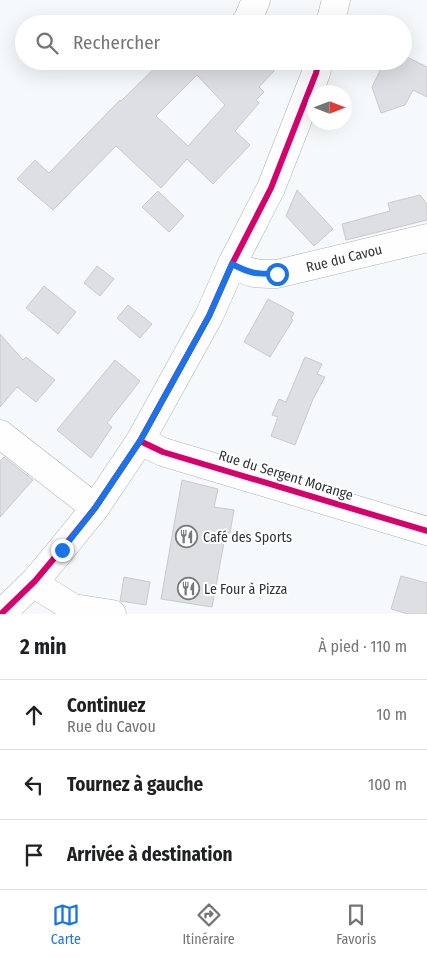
<!DOCTYPE html>
<html lang="fr">
<head>
<meta charset="utf-8">
<style>
	:root { --surface:#fff; --page:#f6f6f6; --text:#202124; --muted:#757577; --line:#e0e0e0; --accent:#1a73e8 }
	body { margin:0; font-family:"Fira Sans Condensed",sans-serif; background:var(--page); color:var(--text) }
	.compass { position:absolute; left:307px; top:85px; width:45px; height:45px; border-radius:50%; background:var(--surface); box-shadow:0 5px 20px #0002; rotate:90deg }
	.stop { position:absolute; width:15px; height:15px; margin:-11px; border:4px solid #1a73e8; border-radius:50%; background:#fff }
	.stop.end { background:#1a73e8; border-color:#fff; box-shadow:0 1px 5px #0008 }
	.list { margin:0; padding:0; list-style:none }
	h2 { display:flex; justify-content:space-between; align-items:center; height:65px; margin:0; padding:0 20px; font-size:21px }
	h2 small { font-size:16px; font-weight:400; color:var(--muted) }
	.list li { display:grid; grid-template-columns:32px 1fr auto; gap:15px; align-items:center; box-sizing:border-box; height:70px; padding:0 20px; border-top:1px solid var(--line) }
	.list b { display:block; font-size:19px; white-space:nowrap }
	.list p { margin:0; font-size:16px; white-space:nowrap; color:var(--muted) }
	.list em { font-size:16px; font-style:normal; color:var(--muted) }
	.icon { flex:none; width:28px; height:28px; fill:none; stroke:currentColor; stroke-width:2; stroke-linecap:round; stroke-linejoin:round }
	.map { position:relative; flex:none; width:427px; height:614px; overflow:hidden }
	.search { position:absolute; background:var(--surface); box-shadow:0 5px 20px #0002; left:15px; right:15px; top:15px; height:55px; display:flex; align-items:center; gap:12px; box-sizing:border-box; padding:0 18px; border-radius:28px; color:var(--muted); font-size:19px }
	.sheet { height:275px; background:var(--surface) }
	nav { display:flex; justify-content:space-around; align-items:center; box-sizing:border-box; height:70px; border-top:1px solid var(--line); background:var(--surface); font-size:14px; color:var(--muted) }
	nav a { display:grid; justify-items:center; gap:2px }
	nav .on { color:var(--accent) }
	.map>svg:first-child { display:block }
</style>
</head>
<body>
<div class="map">
<svg width="427" height="614" viewBox="0 0 427 614">
	<rect width="100%" height="100%" fill="#f5f9fc"/>
	<g fill="#dddfe2" stroke="#c8cacd" fill-rule="evenodd">
		<path d="M403 55 427 67V97L413 90 405 105 381 113 372 87 385 61H403Z"/>
		<path d="M162 61H263L274 71 259 87 264 92 256 100 259 103 235 131 250 145 213 184 187 159 161 188 116 146 53 210 17 179 35 160 49 173 120 100 121 101ZM197 75 225 105 188 146 156 116Z"/>
		<path d="M297 190 333 229 314 246 286 216Z"/>
		<path d="M158 191 184 216 169 232 142 207Z"/>
		<path d="M420 195 427 204V220L346 240 342 224 390 211 388 203Z"/>
		<path d="M97 266 114 279 100 296 84 283Z"/>
		<path d="M44 286 76 312 58 334 26 308Z"/>
		<path d="M268 299 294 313 291 318 293 320 270 357 244 342Z"/>
		<path d="M128 305 152 324 140 338 117 318Z"/>
		<path d="M0 334 23 360 26 357 55 380 36 402 17 387 0 407Z"/>
		<path d="M305 357 322 364 317 374 325 377 313 399 295 445 271 436 278 417 272 415 279 399 286 402Z"/>
		<path d="M115 360 140 381 107 423 112 427 91 458 57 430Z"/>
		<path d="M4 457 33 480 0 517V461Z"/>
		<path d="M182 480 218 489 214 507 234 510 230 533 226 532 212 607 161 599Z"/>
		<path d="M401 576 427 583V614H408L391 609Z"/>
		<path d="M124 577 150 582 146 605 120 601Z"/>
	</g>
	<g fill="none" stroke-linecap="round" stroke-linejoin="round">
		<defs>
			<g id="minor">
				<path d="M244 24 248 19 256 0"/>
				<path d="M232 264C251 274 256 274 277 274L427 238"/>
				<path d="M0 434 95 508"/>
				<path d="M140 441 163 452 427 531"/>
				<path d="M35 581 44 590 73 608 112 614"/>
			</g>
			<g id="major">
				<path d="M330 24 336 0"/>
				<path d="M1 614 35 581 61 550 95 508 140 441 209 316 232 264 271 188 316 73 319 61"/>
			</g>
		</defs>
		<use href="#minor" stroke="#afb3b5" stroke-width="29"/>
		<use href="#major" stroke="#afb3b5" stroke-width="29"/>
		<use href="#minor" stroke="#fefeff" stroke-width="28"/>
		<use href="#major" stroke="#fefeff" stroke-width="28"/>
		<defs>
			<g id="cycleway">
				<path d="M140 441 163 452 427 531"/>
				<path d="M1 614 35 581 61 550 95 508 140 441 209 316 232 264 271 188 316 73 319 61"/>
			</g>
		</defs>
		<use href="#cycleway" stroke="#fff" stroke-width="9"/>
		<use href="#cycleway" stroke="#d6006c" stroke-width="6"/>
	</g>
	<g fill="none" stroke-linecap="round" stroke-linejoin="round">
		<path stroke="#1a73e8" stroke-width="6" d="M62 550 95 508 140 441 209 316 232 264C251 274 256 274 277 274"/>
	</g>
	<defs>
		<symbol id="restaurant-ring" viewBox="-11 -11 22 22"><circle r="9.5" fill="#fff" stroke="#767a7c" stroke-width="1.5"/><path d="M-5-6h1v4h1v-4h1v4h1v-4h1v5L-1.5 .5V6h-2V.5L-5-1ZM5-6V6H3V1.5H1.5Q1.5-4 5-6Z" fill="#767a7c"/></symbol>
	</defs>
	<g fill-rule="evenodd">
		<use href="#restaurant-ring" x="174" y="524" width="25" height="25"/>
		<use href="#restaurant-ring" x="176" y="576" width="25" height="25"/>
	</g>
	<g text-anchor="middle" stroke-width="4" stroke-linejoin="round" paint-order="stroke">
		<g font-size="14" fill="#313537" stroke="#fff">
			<text transform="translate(344 258) rotate(-14)" y="5">Rue du Cavou</text>
			<text transform="translate(286 475) rotate(17)" y="5">Rue du Sergent Morange</text>
		</g>
		<g font-size="14" fill="#313537" stroke="#fff" text-anchor="start">
			<text x="203" y="542">Café des Sports</text>
			<text x="204" y="594">Le Four à Pizza</text>
		</g>
	</g>
</svg>
<svg class="compass" viewBox="-18 -18 36 36"><path d="M0-13l5 13h-10z" fill="#e53935"/><path d="M0 13l5-13h-10z" fill="#757577"/></svg>
<div class="stop" style="left:277px;top:274px"></div>
<div class="stop end" style="left:62px;top:550px"></div>
<div class="search"><svg class="icon" aria-label="search" viewBox="0 0 24 24"><circle cx="10" cy="10" r="6"/><path d="M15 15l6 6"/></svg>Rechercher</div>
</div>
<section class="sheet">
<h2>2 min<small>À pied · 110 m</small></h2>
<ul class="list">
<li><svg class="icon" aria-label="ahead" viewBox="0 0 24 24"><path d="M12 20V5M6 11l6-6 6 6"/></svg><div><b>Continuez</b><p>Rue du Cavou</p></div><em>10 m</em></li>
<li><svg class="icon" aria-label="left" viewBox="0 0 24 24"><path d="M17 20v-9H6M10 6l-5 5 5 5"/></svg><div><b>Tournez à gauche</b></div><em>100 m</em></li>
<li><svg class="icon" aria-label="arrive" viewBox="0 0 24 24"><path d="M6 21V4h12l-3 4 3 4H6"/></svg><div><b>Arrivée à destination</b></div></li>
</ul>
</section>
<nav>
<a class="on"><svg class="icon" aria-label="map" viewBox="0 0 24 24"><path d="M3 6l6-2 6 2 6-2v14l-6 2-6-2-6 2zM9 4v14M15 6v14"/></svg>Carte</a>
<a><svg class="icon" aria-label="directions" viewBox="0 0 24 24"><path d="M12 3l9 9-9 9-9-9zM9 14v-3h6M13 9l2 2-2 2"/></svg>Itinéraire</a>
<a><svg class="icon" aria-label="saved" viewBox="0 0 24 24"><path d="M7 4h10v16l-5-4-5 4z"/></svg>Favoris</a>
</nav>
</body>
</html>
